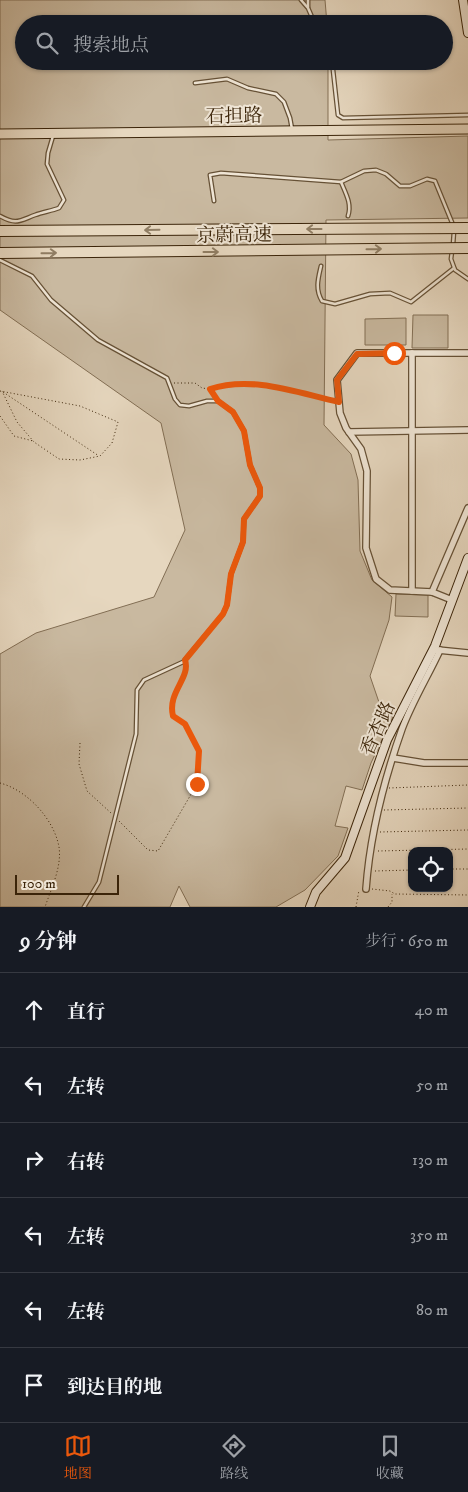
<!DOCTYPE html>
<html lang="zh">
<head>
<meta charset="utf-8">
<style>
	:root { --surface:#171b24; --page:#242831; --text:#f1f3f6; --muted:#9ea1a6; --line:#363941; --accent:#ea580c }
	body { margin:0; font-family:"IM FELL DW Pica","Noto Serif SC",serif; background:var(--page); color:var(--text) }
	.controls { position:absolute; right:15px; bottom:15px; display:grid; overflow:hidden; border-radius:10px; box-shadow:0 1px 4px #0004 }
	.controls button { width:45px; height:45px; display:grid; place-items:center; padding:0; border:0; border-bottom:1px solid var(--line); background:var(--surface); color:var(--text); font:25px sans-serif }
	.scale { position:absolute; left:15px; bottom:12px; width:104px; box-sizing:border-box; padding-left:5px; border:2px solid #3b2409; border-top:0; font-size:14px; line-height:18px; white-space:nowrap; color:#3b2409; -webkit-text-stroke:4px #efe5d5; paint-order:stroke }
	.stop { position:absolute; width:15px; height:15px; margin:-11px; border:4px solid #ea580c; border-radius:50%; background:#fff }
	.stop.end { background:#ea580c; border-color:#fff; box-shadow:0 1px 5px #0008 }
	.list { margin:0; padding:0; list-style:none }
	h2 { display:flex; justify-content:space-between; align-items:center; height:65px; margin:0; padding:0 20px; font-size:21px }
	h2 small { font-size:16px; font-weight:400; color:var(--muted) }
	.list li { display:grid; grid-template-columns:32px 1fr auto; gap:15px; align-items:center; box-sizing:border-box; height:75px; padding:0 20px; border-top:1px solid var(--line) }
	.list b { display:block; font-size:19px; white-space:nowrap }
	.list em { font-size:16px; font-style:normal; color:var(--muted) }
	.icon { flex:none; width:28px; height:28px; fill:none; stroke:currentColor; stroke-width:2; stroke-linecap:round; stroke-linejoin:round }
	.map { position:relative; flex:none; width:468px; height:907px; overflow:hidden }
	.search { position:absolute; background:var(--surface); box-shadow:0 1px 4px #0004; left:15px; right:15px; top:15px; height:55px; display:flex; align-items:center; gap:12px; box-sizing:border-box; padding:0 18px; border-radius:28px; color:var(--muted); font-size:19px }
	.sheet { height:515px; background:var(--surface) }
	nav { display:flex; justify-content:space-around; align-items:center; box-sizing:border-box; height:70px; border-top:1px solid var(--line); background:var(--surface); font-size:14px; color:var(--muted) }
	nav a { display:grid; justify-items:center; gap:2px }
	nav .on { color:var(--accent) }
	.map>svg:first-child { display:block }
</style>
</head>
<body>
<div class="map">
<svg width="468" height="907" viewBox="0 0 468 907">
	<rect width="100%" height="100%" fill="#e6d7bf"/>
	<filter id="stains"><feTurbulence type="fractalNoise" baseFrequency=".004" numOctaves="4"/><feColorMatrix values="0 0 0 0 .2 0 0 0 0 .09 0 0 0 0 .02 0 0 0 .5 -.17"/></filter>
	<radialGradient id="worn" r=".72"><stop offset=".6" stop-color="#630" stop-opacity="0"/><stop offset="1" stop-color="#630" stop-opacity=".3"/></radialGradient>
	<g fill="#c9b9a0" stroke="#826e54">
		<path d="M0 0H325L327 24H24V61H328V140L468 136V218L326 220 324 425 351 454 358 480 360 551 372 580 392 597 389 620 370 676 382 711 393 717 371 763 362 790 346 786 335 826 348 828 338 856 305 890 276 907H190L179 886 170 907H0V654L36 633 154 597 185 530 161 423 0 310Z"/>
		<path d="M413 315H448V348H412Z"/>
		<path d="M406 318V345H365V319Z"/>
		<path d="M396 594 428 595V617L395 616Z"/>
	</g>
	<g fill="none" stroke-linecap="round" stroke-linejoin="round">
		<defs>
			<g id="lane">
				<path d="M301 0 308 8 315 24"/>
				<path d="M308 7V0"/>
				<path d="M332 61 338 115 343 118 468 115"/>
				<path d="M195 83 227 79 248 88 276 94 284 102 290 118 292 129"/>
				<path d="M341 182C346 194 352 204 348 216"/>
				<path d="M214 201 210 175 221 173 341 182 364 171 376 170 386 174 400 186H410L427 179 435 181 453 225"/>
				<path d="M0 216C16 225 19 221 35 215 43 212 51 211 59 208L64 200 47 164 48 153 53 136"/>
				<path d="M453 245 454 231"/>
				<path d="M452 251 451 259 455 270 468 279"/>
				<path d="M0 260 32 276 51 300 98 340 167 378 175 399 180 405 189 406 207 401H218L233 412 244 431 250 465 260 488V496L244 519 243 542 231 574 227 605 223 614 183 662 144 680 137 690 136 734 99 882 84 907"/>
				<path d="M321 266C318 279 315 289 322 301L335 304 370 294 390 293 411 302 454 268"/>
			</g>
			<g id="street">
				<path d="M412 353V591"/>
				<path d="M349 432 468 430"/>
				<path d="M432 592 468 508"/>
				<path d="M452 600 432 592 390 590 376 579 366 548 367 471 361 449 346 428 340 413 337 380 357 353H468"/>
				<path d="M438 650 468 653"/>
				<path d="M393 758 424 763H468"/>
				<path d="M366 889C370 835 384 780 402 729 412 702 428 676 440 650"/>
			</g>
			<g id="secondary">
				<path d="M463 0 468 33"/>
				<path d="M310 907 316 892 345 858 387 740 435 646 468 558"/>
			</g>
			<path id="primary" d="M0 134 468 129"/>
		</defs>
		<use href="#lane" stroke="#665136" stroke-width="5"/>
		<use href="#street" stroke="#665136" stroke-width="8"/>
		<use href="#secondary" stroke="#3b2409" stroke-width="10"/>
		<use href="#primary" stroke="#3b2409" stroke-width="11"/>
		<g stroke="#3b2409" stroke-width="1" stroke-dasharray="1 2.5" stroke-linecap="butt">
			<path d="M174 383H195L202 388 210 389 231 385H272L333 400"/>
			<path d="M211 389 215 397"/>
			<path d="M0 391 80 406 118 422 112 443 100 456 80 460 59 459 34 442 17 422 2 391"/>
			<path d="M3 392 99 456"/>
			<path d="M0 416 14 436 33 441"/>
			<path d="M80 743 79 764 87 791 111 813"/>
			<path d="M0 783C27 790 54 819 59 847 62 867 51 889 45 907"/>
			<path d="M389 788 468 785"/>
			<path d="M384 810 468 808"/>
			<path d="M119 821 148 850 158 851 197 784 199 751 185 724 173 716C167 694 184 685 186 665"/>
			<path d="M380 832 468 830"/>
			<path d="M378 851 468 849"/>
			<path d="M449 869H468"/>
			<path d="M375 871 412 870"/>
			<path d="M372 889 390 891 395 894 468 895"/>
			<path d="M356 907 359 890"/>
			<path d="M388 907 392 902V894"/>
		</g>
		<use href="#lane" stroke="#efe5d5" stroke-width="2.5"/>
		<use href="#street" stroke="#efe5d5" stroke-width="5.5"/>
		<use href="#secondary" stroke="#efe5d5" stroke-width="8"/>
		<use href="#primary" stroke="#e6d7bf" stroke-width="9"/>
		<defs>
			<g id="highway-bridge">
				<path d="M0 231 468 228"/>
				<path d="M0 253 468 248"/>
			</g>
		</defs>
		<use href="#highway-bridge" stroke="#3b2409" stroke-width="12" stroke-linecap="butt"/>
		<use href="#highway-bridge" stroke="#e6d7bf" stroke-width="10"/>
	</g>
	<defs><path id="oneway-shaft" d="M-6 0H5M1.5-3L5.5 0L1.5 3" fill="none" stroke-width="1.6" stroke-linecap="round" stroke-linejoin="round" transform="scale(1.25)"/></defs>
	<g stroke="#907e64">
		<use href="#oneway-shaft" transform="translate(314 229) rotate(180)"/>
		<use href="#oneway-shaft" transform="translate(152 230) rotate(179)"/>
		<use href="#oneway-shaft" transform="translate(374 249) rotate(-1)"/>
		<use href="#oneway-shaft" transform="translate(211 252)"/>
		<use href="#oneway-shaft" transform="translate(49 253) rotate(-1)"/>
	</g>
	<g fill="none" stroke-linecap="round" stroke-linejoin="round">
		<path stroke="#ea580c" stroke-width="6" d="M197 784 199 751 185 724 173 716C167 692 191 678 185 660L223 614 227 605 231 574 243 542 244 519 260 496V488L250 465 244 431 233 412 218 401 210 389C252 375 298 393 339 402L337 380 357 354 394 353"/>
	</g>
	<g text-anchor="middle" stroke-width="4" stroke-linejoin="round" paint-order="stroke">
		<g font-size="19" fill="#3b2409" stroke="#efe5d5">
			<text transform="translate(234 115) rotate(-1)" y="7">石担路</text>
			<text transform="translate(234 234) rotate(-1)" y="7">京蔚高速</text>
			<text transform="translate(377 728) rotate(-66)" y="7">香杏路</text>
		</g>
	</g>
	<rect width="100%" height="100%" filter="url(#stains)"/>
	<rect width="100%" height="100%" fill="url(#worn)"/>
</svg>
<div class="controls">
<button><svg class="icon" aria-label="locate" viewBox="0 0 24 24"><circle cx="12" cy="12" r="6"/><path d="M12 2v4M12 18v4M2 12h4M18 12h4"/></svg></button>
</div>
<div class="scale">100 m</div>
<div class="stop" style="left:394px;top:353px"></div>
<div class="stop end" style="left:197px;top:784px"></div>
<div class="search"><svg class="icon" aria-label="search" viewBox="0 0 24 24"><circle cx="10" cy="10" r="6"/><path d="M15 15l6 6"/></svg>搜索地点</div>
</div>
<section class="sheet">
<h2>9 分钟<small>步行 · 650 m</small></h2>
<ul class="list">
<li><svg class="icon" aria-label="ahead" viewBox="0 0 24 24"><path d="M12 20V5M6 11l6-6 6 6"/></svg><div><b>直行</b></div><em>40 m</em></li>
<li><svg class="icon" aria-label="left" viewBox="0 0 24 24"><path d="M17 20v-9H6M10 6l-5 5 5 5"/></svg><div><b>左转</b></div><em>50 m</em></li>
<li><svg class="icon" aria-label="right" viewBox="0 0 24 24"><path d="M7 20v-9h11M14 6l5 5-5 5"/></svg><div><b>右转</b></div><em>130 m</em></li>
<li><svg class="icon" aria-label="left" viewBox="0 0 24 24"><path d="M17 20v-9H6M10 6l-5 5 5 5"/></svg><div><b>左转</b></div><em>350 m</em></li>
<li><svg class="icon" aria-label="left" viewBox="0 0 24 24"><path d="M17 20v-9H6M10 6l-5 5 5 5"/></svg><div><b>左转</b></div><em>80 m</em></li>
<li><svg class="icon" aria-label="arrive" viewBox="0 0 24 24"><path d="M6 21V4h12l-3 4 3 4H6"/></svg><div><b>到达目的地</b></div></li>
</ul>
</section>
<nav>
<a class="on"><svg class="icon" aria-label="map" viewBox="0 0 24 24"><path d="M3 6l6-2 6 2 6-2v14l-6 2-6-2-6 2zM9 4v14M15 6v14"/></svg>地图</a>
<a><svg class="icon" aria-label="directions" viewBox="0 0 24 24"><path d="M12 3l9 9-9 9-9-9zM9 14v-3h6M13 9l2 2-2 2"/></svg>路线</a>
<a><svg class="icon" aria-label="saved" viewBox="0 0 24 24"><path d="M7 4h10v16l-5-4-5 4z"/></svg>收藏</a>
</nav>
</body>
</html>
